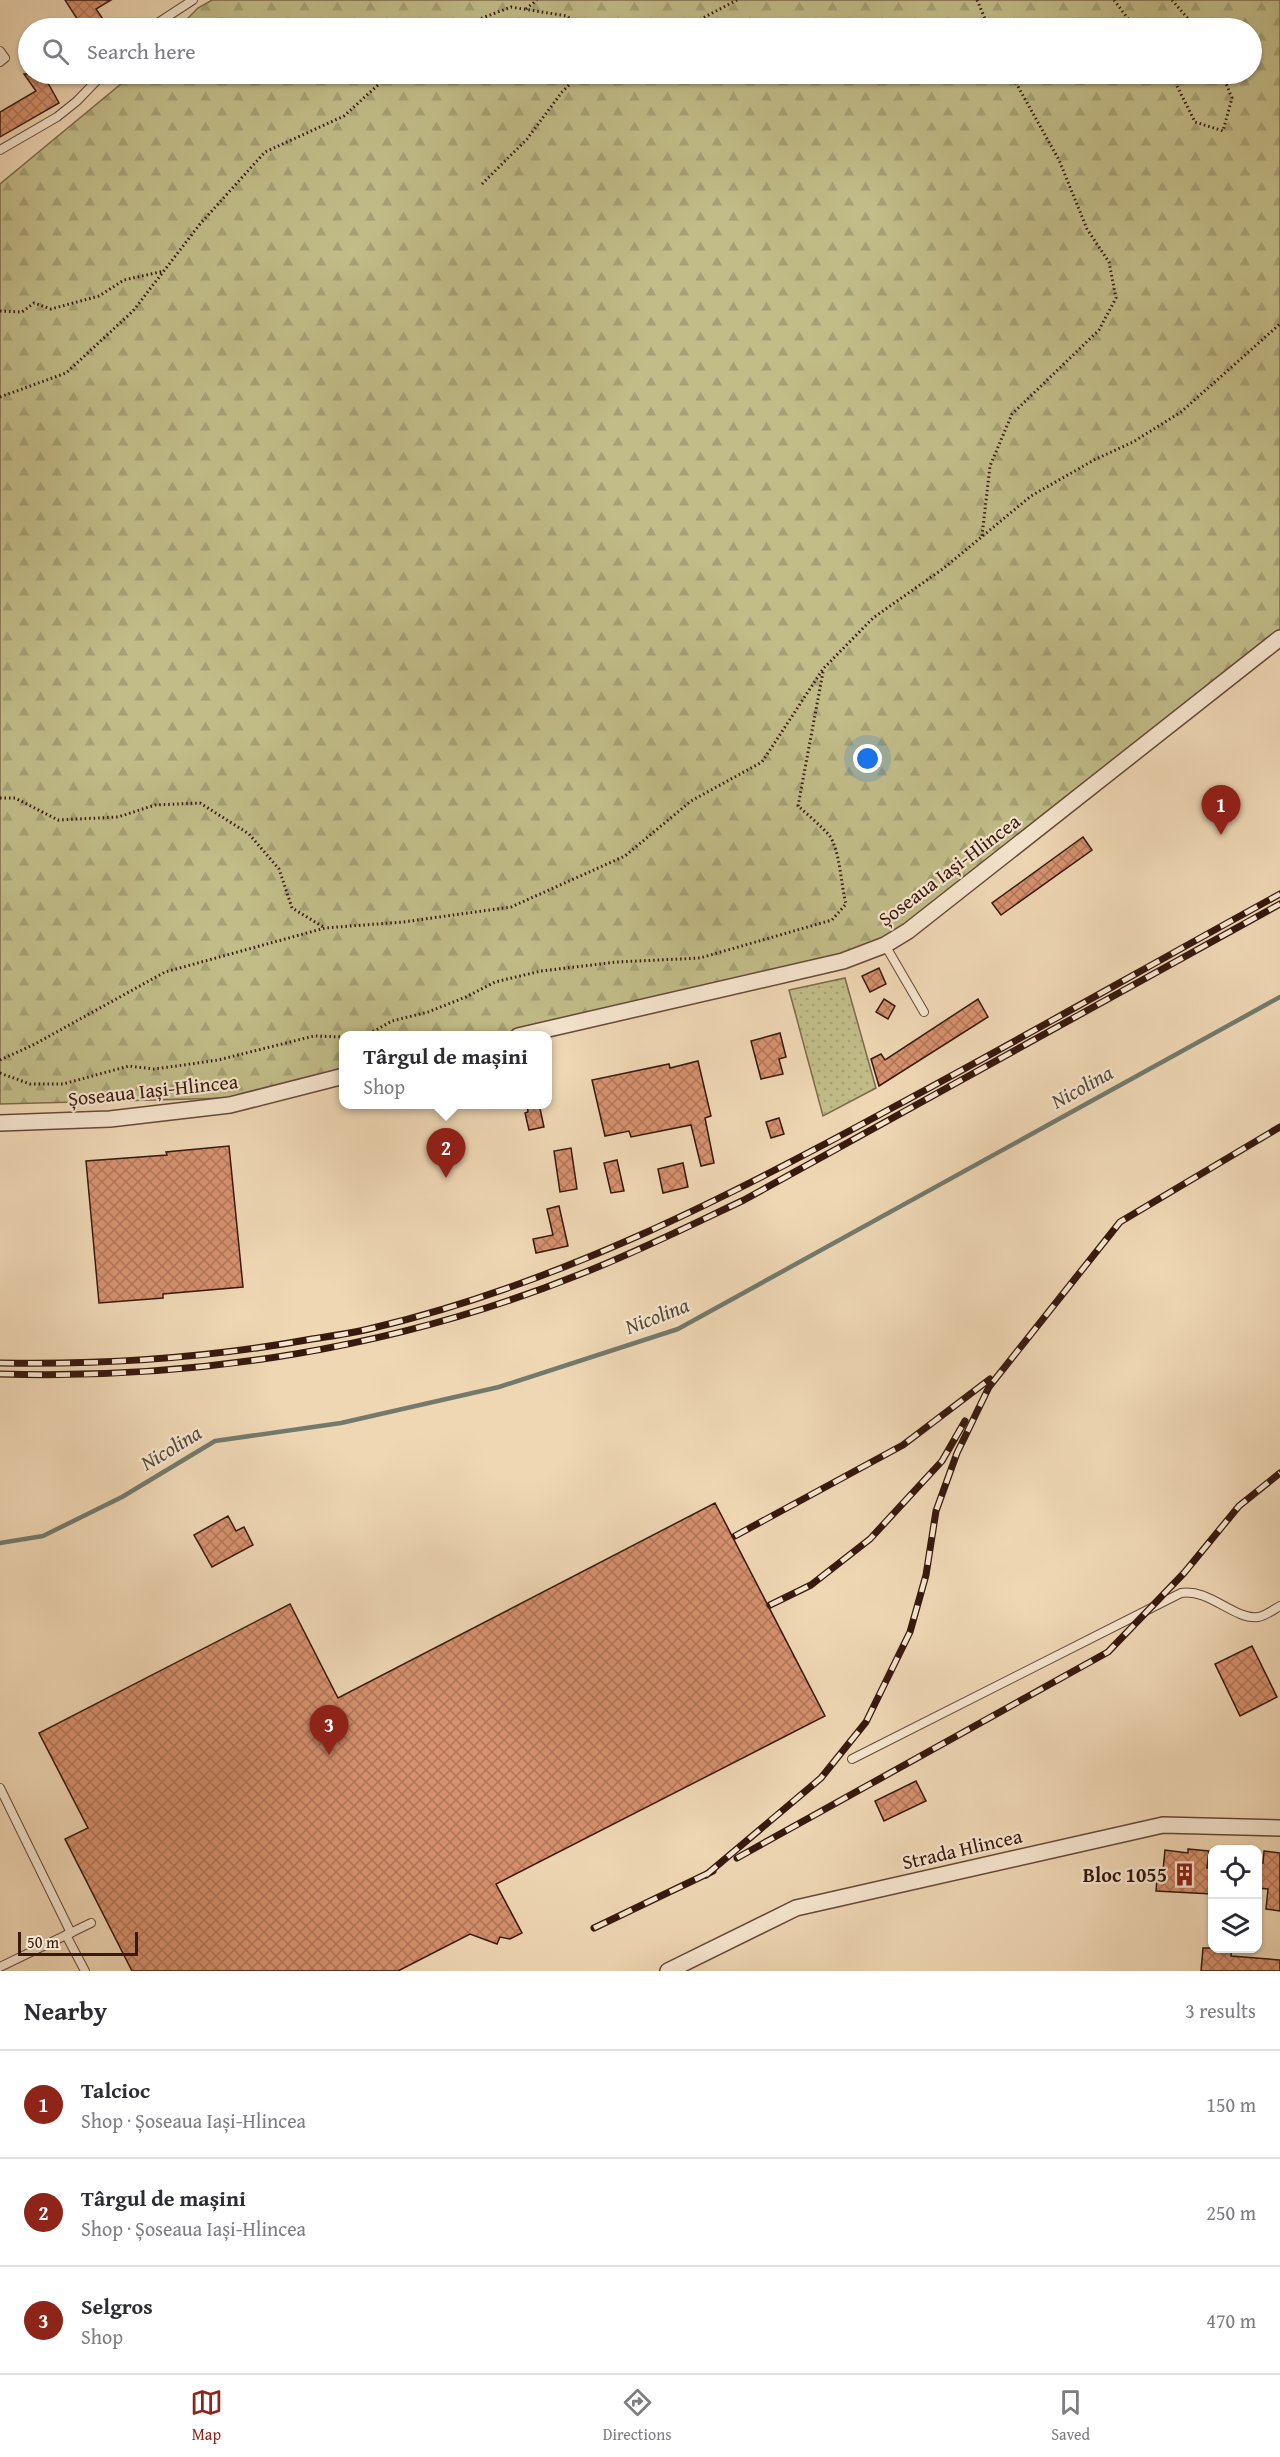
<!DOCTYPE html>
<html lang="en">
<head>
<meta charset="utf-8">
<style>
	:root { --surface:#fff; --page:#f2f2f3; --text:#2b2b33; --muted:#7c7c81; --line:#e1e1e2; --accent:#8f2418 }
	body { margin:0; font-family:"Gentium Book Plus",serif; background:var(--page); color:var(--text) }
	.controls { position:absolute; right:18px; bottom:18px; display:grid; overflow:hidden; border-radius:12px; box-shadow:0 2px 4px #0004 }
	.controls button { width:54px; height:54px; display:grid; place-items:center; padding:0; border:0; border-bottom:2px solid var(--line); background:var(--surface); color:var(--text); font:30px sans-serif }
	.scale { position:absolute; left:18px; bottom:15px; width:120px; box-sizing:border-box; padding-left:6px; border:3px solid #37190e; border-top:0; font-size:16px; line-height:21px; white-space:nowrap; color:#37190e; -webkit-text-stroke:4px #f5e5ce; paint-order:stroke }
	.you { position:absolute; left:868px; top:759px; width:21px; height:21px; margin:-15px; border:4px solid #fff; border-radius:50%; background:#1a73e8; box-shadow:0 0 0 9px #1a73e833 }
	.badge { display:grid; place-items:center; width:39px; height:39px; border-radius:50%; background:var(--accent); color:#fff; font-size:20px; font-weight:700 }
	.pin { position:absolute; translate:-50% -50px; filter:drop-shadow(0 2px 3px #0008) }
	.pin::after { content:''; position:absolute; top:32px; width:21px; height:18px; background:inherit; clip-path:polygon(0 0,100% 0,50% 100%) }
	.popup { position:absolute; left:339px; top:1031px; width:213px; height:78px; box-sizing:border-box; display:grid; place-content:center; border-radius:12px; background:var(--surface); filter:drop-shadow(0 2px 4px #0005); font-size:20px; white-space:nowrap; color:var(--muted) }
	.popup b { font-size:22px; color:var(--text) }
	.popup::after { content:''; position:absolute; left:50%; top:100%; margin-left:-12px; border:12px solid transparent; border-top-color:var(--surface) }
	.list { margin:0; padding:0; list-style:none }
	h2 { display:flex; justify-content:space-between; align-items:center; height:78px; margin:0; padding:0 24px; font-size:26px }
	h2 small { font-size:20px; font-weight:400; color:var(--muted) }
	.list li { display:grid; grid-template-columns:39px 1fr auto; gap:18px; align-items:center; box-sizing:border-box; height:108px; padding:0 24px; border-top:2px solid var(--line) }
	.list b { display:block; font-size:22px; white-space:nowrap }
	.list p { margin:0; font-size:20px; white-space:nowrap; color:var(--muted) }
	.list em { font-size:20px; font-style:normal; color:var(--muted) }
	.icon { flex:none; width:33px; height:33px; fill:none; stroke:currentColor; stroke-width:2; stroke-linecap:round; stroke-linejoin:round }
	.map { position:relative; flex:none; width:1280px; height:1971px; overflow:hidden }
	.search { position:absolute; background:var(--surface); box-shadow:0 2px 4px #0004; left:18px; right:18px; top:18px; height:66px; display:flex; align-items:center; gap:15px; box-sizing:border-box; padding:0 21px; border-radius:33px; color:var(--muted); font-size:22px }
	.sheet { height:402px; background:var(--surface) }
	nav { display:flex; justify-content:space-around; align-items:center; box-sizing:border-box; height:84px; border-top:2px solid var(--line); background:var(--surface); font-size:16px; color:var(--muted) }
	nav a { display:grid; justify-items:center; gap:3px }
	nav .on { color:var(--accent) }
	.map>svg:first-child { display:block }
</style>
</head>
<body>
<div class="map">
<svg width="1280" height="1971" viewBox="0 0 1280 1971">
	<defs>
		<pattern id="grass-dots" width="8" height="8" patternUnits="userSpaceOnUse" patternTransform="scale(1.5)"><rect width="8" height="8" fill="#c1bc88"/><path d="M2 2h.1M6 6h.1" fill="none" stroke="#a6a174" stroke-width="1.8" stroke-linecap="round"/></pattern>
		<pattern id="forest-firs" width="22" height="20" patternUnits="userSpaceOnUse" patternTransform="scale(1.5)"><rect width="22" height="20" fill="#c1bc88"/><path d="M5 1l3.5 6h-7zM16 11l3.5 6h-7z" fill="#a6a174"/></pattern>
		<pattern id="building-cross-hatch" width="8" height="8" patternUnits="userSpaceOnUse" patternTransform="scale(1.5)"><rect width="8" height="8" fill="#d7916e"/><path d="M0 0l8 8M0 8l8-8" fill="none" stroke="#af7659"/></pattern>
	</defs>
	<rect width="100%" height="100%" fill="#efd7b4"/>
	<filter id="stains"><feTurbulence type="fractalNoise" baseFrequency=".00333" numOctaves="4"/><feColorMatrix values="0 0 0 0 .2 0 0 0 0 .09 0 0 0 0 .02 0 0 0 .5 -.17"/></filter>
	<radialGradient id="worn" r=".72"><stop offset=".6" stop-color="#630" stop-opacity="0"/><stop offset="1" stop-color="#630" stop-opacity=".3"/></radialGradient>
	<path fill="url(#grass-dots)" stroke="#7c6a4b" stroke-width="1.5" d="M845 978 876 1088 823 1116 789 990Z"/>
	<path fill="url(#forest-firs)" stroke="#7c6a4b" stroke-width="1.5" d="M212 0H1280V630L878 948 502 1035 344 1036V1072L229 1098 0 1104V184L133 74H1252V28H178L198 8Z"/>
	<g fill="none" stroke-linecap="round" stroke-linejoin="round">
		<path stroke="#727a6c" stroke-width="4.5" d="M0 1543 43 1536 122 1497 215 1441 341 1423 499 1387 678 1329 1280 997"/>
	</g>
	<g fill="url(#building-cross-hatch)" stroke="#37190e" stroke-width="1.5">
		<path d="M65 0H111L96 9 109 28H83Z"/>
		<path d="M24 74H43L59 103 0 137V112L36 91Z"/>
		<path d="M1083 837 1092 850 1001 915 992 903Z"/>
		<path d="M879 968 886 984 870 992 862 976Z"/>
		<path d="M884 999 895 1006 888 1019 876 1012Z"/>
		<path d="M978 999 988 1017 879 1086 871 1059 881 1054 885 1060Z"/>
		<path d="M780 1033 786 1057 779 1059 783 1074 761 1079 751 1041Z"/>
		<path d="M698 1061 711 1116 705 1118 714 1163 701 1166 691 1125 631 1137 629 1131 605 1136 592 1080 669 1064 670 1068Z"/>
		<path d="M527 1104H539L544 1127 529 1130 525 1113 528 1112Z"/>
		<path d="M779 1118 784 1134 771 1138 766 1122Z"/>
		<path d="M229 1146 243 1287 163 1294V1298L99 1303 86 1161 167 1155 166 1152Z"/>
		<path d="M571 1148 577 1189 560 1192 554 1151Z"/>
		<path d="M617 1160 624 1191 611 1193 604 1163Z"/>
		<path d="M683 1163 688 1187 663 1193 658 1169Z"/>
		<path d="M559 1206 568 1246 536 1253 533 1239 553 1235 547 1209Z"/>
		<path d="M715 1503 825 1716 496 1884 522 1933 510 1939 500 1937 497 1944 470 1934 398 1971H132L65 1839 88 1828 39 1733 290 1604 338 1698Z"/>
		<path d="M228 1516 236 1531 244 1527 253 1545 212 1567 194 1535Z"/>
		<path d="M1252 1646 1277 1697 1240 1716 1215 1664Z"/>
		<path d="M916 1781 926 1801 884 1821 875 1801Z"/>
		<path d="M1188 1849 1209 1851 1207 1868H1212V1894L1156 1891 1158 1869 1163 1870 1165 1850 1188 1853Z"/>
		<path d="M1264 1851 1280 1853V1911L1266 1909 1268 1889 1257 1888V1862L1263 1863Z"/>
		<path d="M1203 1948H1232L1231 1956 1280 1960V1971H1201Z"/>
	</g>
	<g fill="none" stroke-linecap="round" stroke-linejoin="round">
		<defs>
			<g id="lane">
				<path d="M150 28 193 0"/>
				<path d="M0 51 5 58 0 62"/>
				<path d="M0 150 57 117 77 101 103 74"/>
				<path d="M885 945 924 1012"/>
				<path d="M852 1759 1181 1593C1209 1588 1234 1620 1258 1617 1265 1616 1273 1610 1280 1606"/>
				<path d="M0 1788 71 1933"/>
				<path d="M66 1935 85 1971"/>
				<path d="M0 1967 91 1923"/>
			</g>
			<g id="street">
				<path d="M518 1036 843 961 885 945 908 931 1280 638"/>
				<path d="M0 1123 110 1119 230 1105 344 1076"/>
				<path d="M668 1971 796 1908 1163 1825 1280 1828"/>
			</g>
		</defs>
		<use href="#lane" stroke="#654838" stroke-width="10"/>
		<use href="#street" stroke="#654838" stroke-width="18"/>
		<g stroke="#37190e" stroke-width="3" stroke-dasharray="1.5 3" stroke-linecap="butt">
			<path d="M977 0 989 28"/>
			<path d="M1114 0 1135 28"/>
			<path d="M1172 0 1196 28"/>
			<path d="M526 9 537 0"/>
			<path d="M456 28 511 7 567 16 580 28"/>
			<path d="M684 28 737 0"/>
			<path d="M1171 74 1195 122 1223 131 1232 98 1222 74"/>
			<path d="M482 184 527 139 562 92 580 74"/>
			<path d="M0 311 22 312 34 303 51 309 99 296 124 280 164 271"/>
			<path d="M0 397 66 373 133 311 200 224 265 152 344 116 390 74"/>
			<path d="M982 536 990 466 1012 414 1099 330 1116 298 1109 262 1087 229 1059 160 1011 74"/>
			<path d="M0 798H15L58 820 118 817 155 805 200 803 249 834 279 869 292 908 325 928"/>
			<path d="M365 1036 392 1021 428 1012 466 997 495 982 541 971 617 962 700 958 832 920 846 904C841 886 840 849 829 835 820 825 808 815 798 806L823 672"/>
			<path d="M0 1060 35 1044 165 972 325 928 403 922 511 907 625 856 691 801 762 762 823 669 873 618 944 568 1031 496 1094 460 1133 442 1181 412 1280 324"/>
			<path d="M0 1073 30 1084H63L129 1066 154 1069 184 1065 218 1060 314 1036 344 1037"/>
		</g>
		<use href="#lane" stroke="#f5e5ce" stroke-width="8"/>
		<use href="#street" stroke="#f5e5ce" stroke-width="15"/>
		<defs>
			<g id="rail">
				<path d="M0 1363C105 1365 208 1358 312 1339 332 1336 353 1333 373 1328 557 1284 725 1199 890 1109 1021 1039 1150 965 1280 894"/>
				<path d="M0 1374C196 1380 396 1348 578 1275 635 1253 689 1226 744 1200L1280 904"/>
				<path d="M735 1536 903 1445 990 1379"/>
				<path d="M770 1605 811 1585 870 1539 942 1461 965 1421"/>
				<path d="M737 1858 1108 1652 1184 1573 1239 1506 1280 1473"/>
				<path d="M706 1875 821 1778 866 1722 910 1632 926 1575 936 1511 957 1453 989 1387 1120 1222 1280 1127"/>
				<path d="M594 1928 713 1871"/>
			</g>
		</defs>
		<use href="#rail" stroke="#37190e" stroke-width="7"/>
		<use href="#rail" stroke="#f5e5ce" stroke-width="4.5" stroke-dasharray="14" stroke-linecap="butt"/>
	</g>
	<defs>
		<symbol id="building-bare" viewBox="-9 -9 18 18"><path d="M-4-6H4V6H1V3H-1V6H-4ZM-2.5-4.3h1.7v1.8h-1.7ZM.8-4.3h1.7v1.8H.8ZM-2.5-1h1.7V.8h-1.7ZM.8-1h1.7V.8H.8Z" fill="#8f2418" stroke="#f5e5ce" stroke-width="2.5" paint-order="stroke"/></symbol>
	</defs>
	<g fill-rule="evenodd">
		<use href="#building-bare" x="1168" y="1858" width="33" height="33"/>
	</g>
	<g text-anchor="middle" stroke-width="4.5" stroke-linejoin="round" paint-order="stroke">
		<g font-size="20" fill="#37190e" stroke="#f5e5ce">
			<text transform="translate(949 870) rotate(-37)" y="7">Șoseaua Iași-Hlincea</text>
			<text transform="translate(153 1090) rotate(-6)" y="7">Șoseaua Iași-Hlincea</text>
			<text transform="translate(962 1849) rotate(-13)" y="7">Strada Hlincea</text>
		</g>
		<g font-size="20" font-weight="bold" fill="#37190e" stroke="#f5e5ce" text-anchor="end">
			<text x="1167" y="1882">Bloc 1055</text>
		</g>
		<g font-size="21" font-style="italic" fill="#55493d" stroke="#f5e5ce">
			<text transform="translate(1082 1087) rotate(-29)" y="7">Nicolina</text>
			<text transform="translate(657 1316) rotate(-21)" y="7">Nicolina</text>
			<text transform="translate(171 1448) rotate(-31)" y="7">Nicolina</text>
		</g>
	</g>
	<rect width="100%" height="100%" filter="url(#stains)"/>
	<rect width="100%" height="100%" fill="url(#worn)"/>
</svg>
<div class="controls">
<button><svg class="icon" aria-label="locate" viewBox="0 0 24 24"><circle cx="12" cy="12" r="6"/><path d="M12 2v4M12 18v4M2 12h4M18 12h4"/></svg></button>
<button><svg class="icon" aria-label="layers" viewBox="0 0 24 24"><path d="M12 4l9 5-9 5-9-5zM3 14l9 5 9-5"/></svg></button>
</div>
<div class="scale">50 m</div>
<div class="you"></div>
<div class="pin badge" style="left:1221px;top:835px">1</div>
<div class="pin badge" style="left:446px;top:1178px">2</div>
<div class="popup"><b>Târgul de mașini</b>Shop</div>
<div class="pin badge" style="left:329px;top:1755px">3</div>
<div class="search"><svg class="icon" aria-label="search" viewBox="0 0 24 24"><circle cx="10" cy="10" r="6"/><path d="M15 15l6 6"/></svg>Search here</div>
</div>
<section class="sheet">
<h2>Nearby<small>3 results</small></h2>
<ul class="list">
<li><span class="badge">1</span><div><b>Talcioc</b><p>Shop · Șoseaua Iași-Hlincea</p></div><em>150 m</em></li>
<li><span class="badge">2</span><div><b>Târgul de mașini</b><p>Shop · Șoseaua Iași-Hlincea</p></div><em>250 m</em></li>
<li><span class="badge">3</span><div><b>Selgros</b><p>Shop</p></div><em>470 m</em></li>
</ul>
</section>
<nav>
<a class="on"><svg class="icon" aria-label="map" viewBox="0 0 24 24"><path d="M3 6l6-2 6 2 6-2v14l-6 2-6-2-6 2zM9 4v14M15 6v14"/></svg>Map</a>
<a><svg class="icon" aria-label="directions" viewBox="0 0 24 24"><path d="M12 3l9 9-9 9-9-9zM9 14v-3h6M13 9l2 2-2 2"/></svg>Directions</a>
<a><svg class="icon" aria-label="saved" viewBox="0 0 24 24"><path d="M7 4h10v16l-5-4-5 4z"/></svg>Saved</a>
</nav>
</body>
</html>
